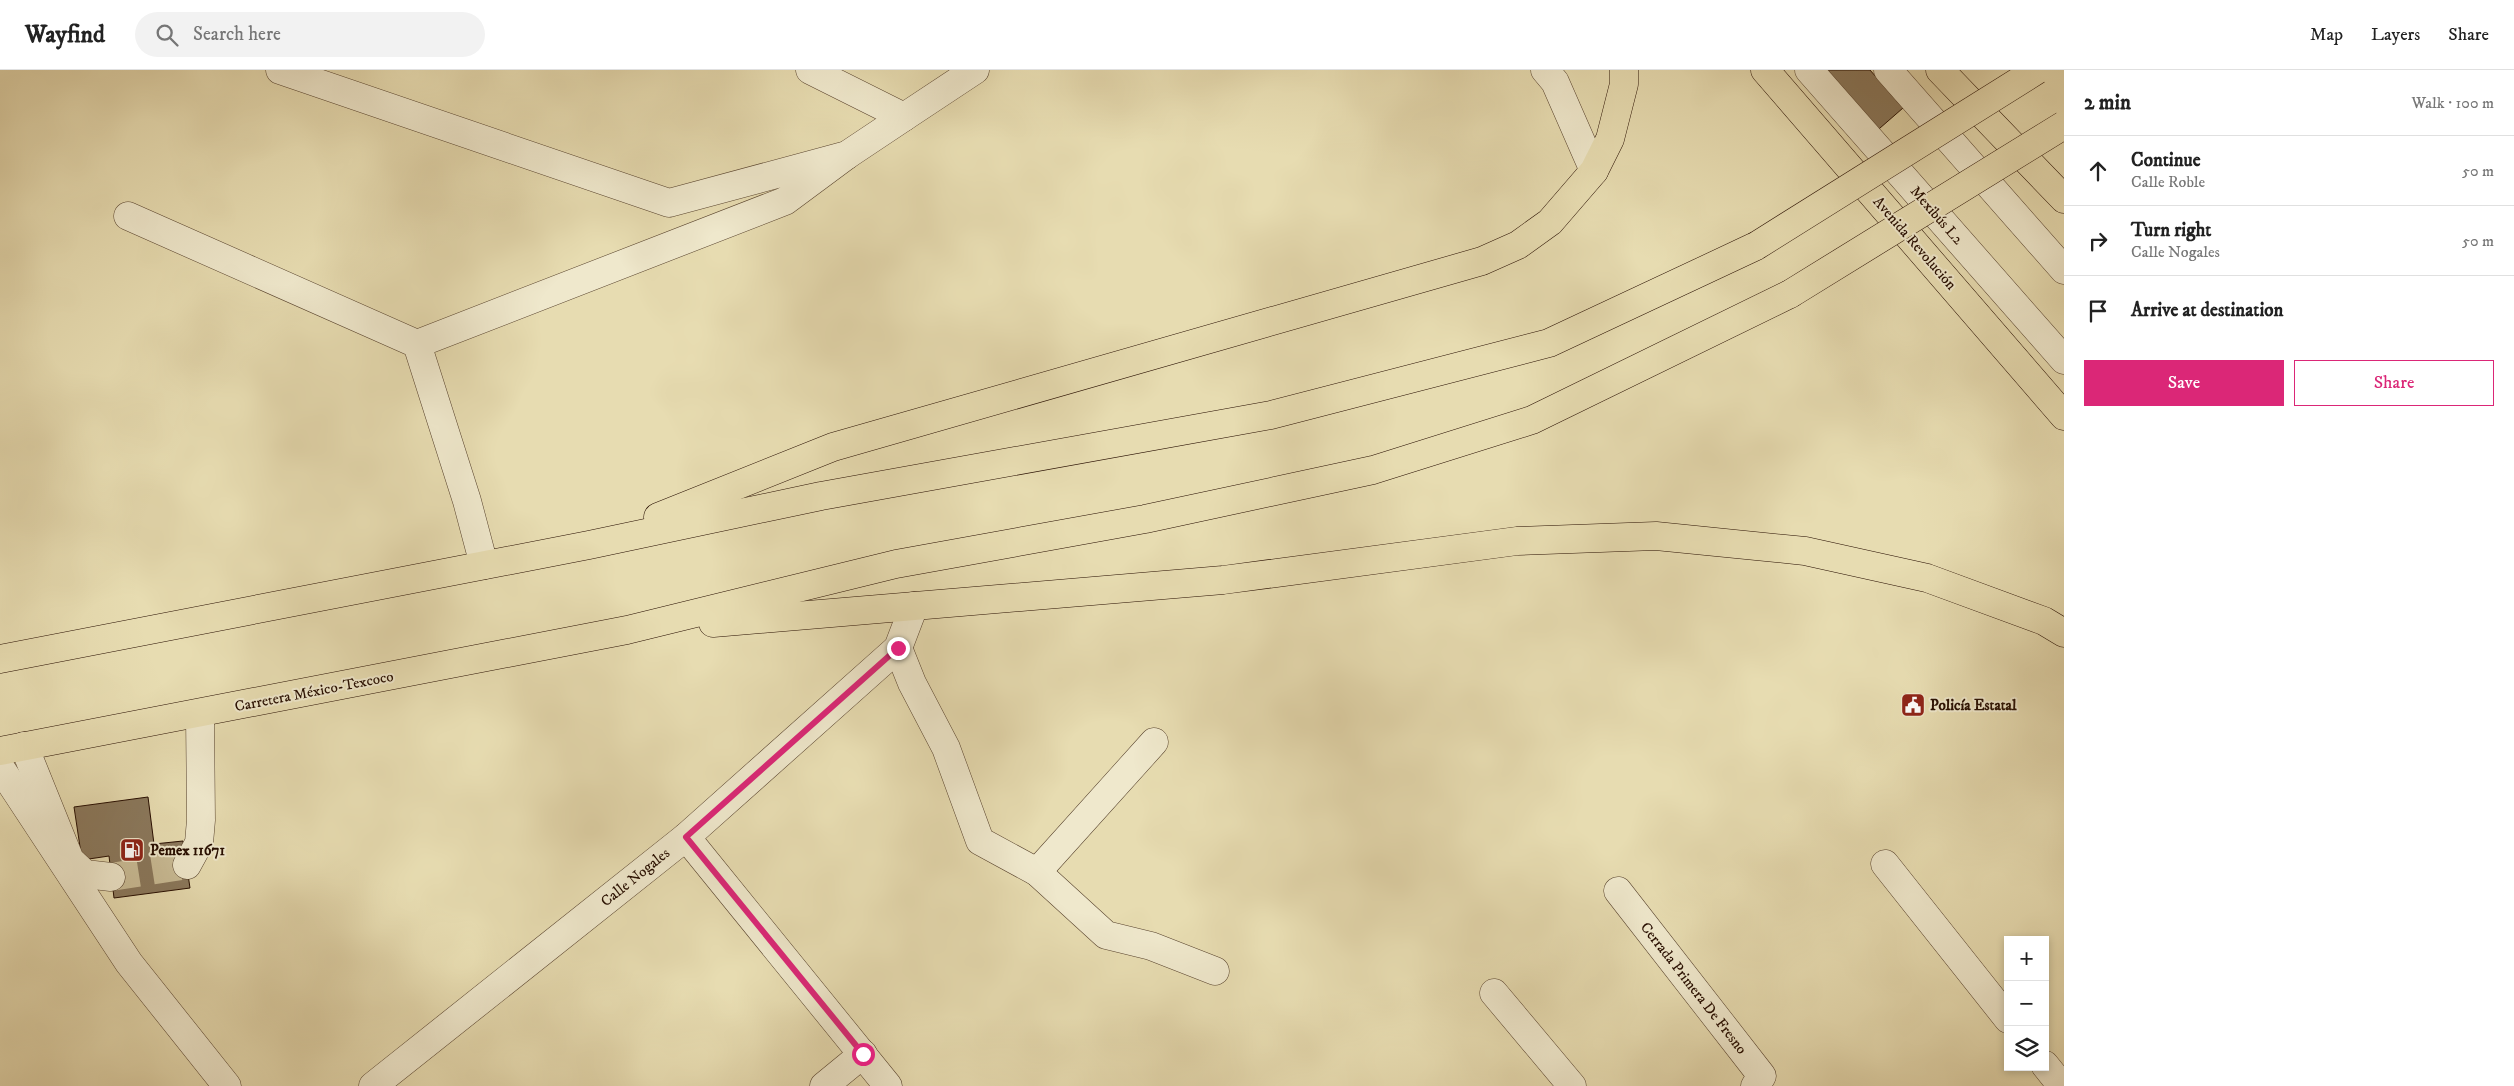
<!DOCTYPE html>
<html lang="en">
<head>
<meta charset="utf-8">
<style>
	:root { --surface:#fff; --page:#f2f2f2; --text:#222; --muted:#767676; --line:#e0e0e0; --accent:#db2777 }
	body { margin:0; font-family:"IM FELL DW Pica",serif; background:var(--page); color:var(--text) }
	.controls { position:absolute; right:15px; bottom:15px; display:grid; overflow:hidden; border-radius:0px; box-shadow:0 2px 8px #0003 }
	.controls button { width:45px; height:45px; display:grid; place-items:center; padding:0; border:0; border-bottom:1px solid var(--line); background:var(--surface); color:var(--text); font:25px sans-serif }
	.stop { position:absolute; width:15px; height:15px; margin:-11px; border:4px solid #db2777; border-radius:50%; background:#fff }
	.stop.end { background:#db2777; border-color:#fff; box-shadow:0 1px 5px #0008 }
	.list { margin:0; padding:0; list-style:none }
	h2 { display:flex; justify-content:space-between; align-items:center; height:65px; margin:0; padding:0 20px; font-size:21px }
	h2 small { font-size:16px; font-weight:400; color:var(--muted) }
	.list li { display:grid; grid-template-columns:32px 1fr auto; gap:15px; align-items:center; box-sizing:border-box; height:70px; padding:0 20px; border-top:1px solid var(--line) }
	.list b { display:block; font-size:19px; white-space:nowrap }
	.list p { margin:0; font-size:16px; white-space:nowrap; color:var(--muted) }
	.list em { font-size:16px; font-style:normal; color:var(--muted) }
	.actions { display:flex; gap:10px; padding:15px 20px }
	.actions a { flex:1; padding:11px 0; border:1px solid var(--accent); border-radius:0px; text-align:center; font-size:18px; color:var(--accent) }
	.actions .main { background:var(--accent); color:#fff }
	.icon { flex:none; width:28px; height:28px; fill:none; stroke:currentColor; stroke-width:2; stroke-linecap:round; stroke-linejoin:round }
	.map { position:relative; flex:none; width:2064px; height:1016px; overflow:hidden }
	header { display:flex; align-items:center; gap:30px; box-sizing:border-box; height:70px; padding:0 25px; background:var(--surface); border-bottom:1px solid var(--line) }
	header strong { font-size:24px }
	nav { display:flex; gap:28px; margin-inline-start:auto; font-size:18px }
	.search { width:350px; height:45px; background:var(--page); display:flex; align-items:center; gap:12px; box-sizing:border-box; padding:0 18px; border-radius:28px; color:var(--muted); font-size:19px }
	main { display:flex }
	aside { flex:1; background:var(--surface) }
	.map>svg:first-child { display:block }
</style>
</head>
<body>
<header>
<strong>Wayfind</strong>
<div class="search"><svg class="icon" aria-label="search" viewBox="0 0 24 24"><circle cx="10" cy="10" r="6"/><path d="M15 15l6 6"/></svg>Search here</div>
<nav><a>Map</a><a>Layers</a><a>Share</a></nav>
</header>
<main>
<div class="map">
<svg width="2064" height="1016" viewBox="0 0 2064 1016">
	<rect width="100%" height="100%" fill="#e7dcb1"/>
	<filter id="stains"><feTurbulence type="fractalNoise" baseFrequency=".004" numOctaves="4"/><feColorMatrix values="0 0 0 0 .2 0 0 0 0 .09 0 0 0 0 .02 0 0 0 .5 -.17"/></filter>
	<radialGradient id="worn" r=".72"><stop offset=".6" stop-color="#630" stop-opacity="0"/><stop offset="1" stop-color="#630" stop-opacity=".3"/></radialGradient>
	<g fill="#8b795d" stroke="#270e01">
		<path d="M1816 0H1870L1903 38 1872 65Z"/>
		<path d="M148 727 154 774 183 771 190 818 114 828 109 786 82 790 74 737Z"/>
	</g>
	<g fill="none" stroke-linecap="round" stroke-linejoin="round">
		<path stroke="#cabd97" stroke-width="28" stroke-dasharray="28 14" stroke-linecap="butt" d="M111 807 187 795"/>
		<defs>
			<g id="minor">
				<path d="M280 0 669 133 847 85 904 47"/>
				<path d="M810 0 904 47 975 0"/>
				<path d="M1545 0 1555 12 1594 101"/>
				<path d="M1809 0 2064 290"/>
				<path d="M1888 0 2064 200"/>
				<path d="M128 146 417 274 785 131 847 85"/>
				<path d="M417 274 467 431 484 495"/>
				<path d="M898 578 912 613 946 678 980 771 1037 802 1106 865 1151 876 1215 901"/>
				<path d="M24 676 70 790 85 804 111 807"/>
				<path d="M0 697 129 893 227 1016"/>
				<path d="M686 767 888 1016"/>
				<path d="M1885 794 2008 949"/>
				<path d="M187 795 199 773 201 750 200 644"/>
				<path d="M1037 802 1154 672"/>
				<path d="M1618 821 1762 1006 1755 1016"/>
				<path d="M1494 923 1572 1016"/>
				<path d="M2045 995 2061 1015"/>
				<path d="M373 1016 686 767 898 578 914 536"/>
				<path d="M824 1016 863 984"/>
			</g>
			<g id="major">
				<path d="M1765 0 2064 346"/>
				<path d="M1940 0 2064 129"/>
			</g>
			<g id="highway">
				<path d="M658 447 833 377 1482 191 1518 175 1550 152 1594 101 1610 69 1624 14V0"/>
				<path d="M713 553 1223 510 1517 471 1656 466 1805 481 1927 508 2044 551 2064 563"/>
				<path d="M0 589 589 475 821 426 1271 345 1549 273 1756 176"/>
				<path d="M0 681 627 560 896 494 1145 449 1373 400 1532 350 1790 224"/>
			</g>
		</defs>
		<use href="#minor" stroke="#57422d" stroke-width="29"/>
		<use href="#major" stroke="#270e01" stroke-width="29"/>
		<use href="#highway" stroke="#270e01" stroke-width="29"/>
		<use href="#minor" stroke="#efe8cc" stroke-width="28"/>
		<use href="#major" stroke="#e7dcb1" stroke-width="28"/>
		<use href="#highway" stroke="#e7dcb1" stroke-width="28"/>
		<defs>
			<g id="highway-bridge">
				<path d="M1756 176 2037 0"/>
				<path d="M1790 224 2064 55"/>
			</g>
		</defs>
		<use href="#highway-bridge" stroke="#270e01" stroke-width="29" stroke-linecap="butt"/>
		<use href="#highway-bridge" stroke="#e7dcb1" stroke-width="28"/>
	</g>
	<g fill="none" stroke-linecap="round" stroke-linejoin="round">
		<path stroke="#db2777" stroke-width="6" d="M863 984 686 767 898 578"/>
	</g>
	<defs>
		<symbol id="civic-square" viewBox="-11 -11 22 22"><rect x="-9" y="-9" width="18" height="18" rx="4" fill="#8f2418" stroke="#efe8cc"/><path d="M-.6-6.5H3V-4.5H.6V-3L4-1V1h2V6H-6V1h2V-1L-.6-3ZM-1.2 2.5V6h2.4V2.5Z" fill="#fff"/></symbol>
		<symbol id="fuel-square" viewBox="-11 -11 22 22"><rect x="-9" y="-9" width="18" height="18" rx="4" fill="#8f2418" stroke="#efe8cc"/><path d="M-5.5-6h7V0h2V4h1.3V-2.5L3-4.5l.8-.8L6-3V5H2.5V1h-1V6h-7ZM-4.2-4.7v3.2H.2V-4.7Z" fill="#fff"/></symbol>
	</defs>
	<g fill-rule="evenodd">
		<use href="#civic-square" x="1899" y="621" width="28" height="28"/>
		<use href="#fuel-square" x="118" y="766" width="28" height="28"/>
	</g>
	<g text-anchor="middle" stroke-width="4" stroke-linejoin="round" paint-order="stroke">
		<g font-size="15" fill="#270e01" stroke="#efe8cc">
			<text transform="translate(1937 145) rotate(49)" y="5">Mexibús L2</text>
			<text transform="translate(1915 173) rotate(49)" y="5">Avenida Revolución</text>
			<text transform="translate(314 621) rotate(-11)" y="5">Carretera México-Texcoco</text>
			<text transform="translate(635 807) rotate(-39)" y="5">Calle Nogales</text>
			<text transform="translate(1694 918) rotate(52)" y="5">Cerrada Primera De Fresno</text>
		</g>
		<g font-size="15" font-weight="bold" fill="#270e01" stroke="#efe8cc" text-anchor="start">
			<text x="1930" y="640">Policía Estatal</text>
			<text x="150" y="785">Pemex 11671</text>
		</g>
	</g>
	<rect width="100%" height="100%" filter="url(#stains)"/>
	<rect width="100%" height="100%" fill="url(#worn)"/>
</svg>
<div class="controls">
<button>+</button>
<button>−</button>
<button><svg class="icon" aria-label="layers" viewBox="0 0 24 24"><path d="M12 4l9 5-9 5-9-5zM3 14l9 5 9-5"/></svg></button>
</div>
<div class="stop" style="left:863px;top:984px"></div>
<div class="stop end" style="left:898px;top:578px"></div>
</div>
<aside>
<h2>2 min<small>Walk · 100 m</small></h2>
<ul class="list">
<li><svg class="icon" aria-label="ahead" viewBox="0 0 24 24"><path d="M12 20V5M6 11l6-6 6 6"/></svg><div><b>Continue</b><p>Calle Roble</p></div><em>50 m</em></li>
<li><svg class="icon" aria-label="right" viewBox="0 0 24 24"><path d="M7 20v-9h11M14 6l5 5-5 5"/></svg><div><b>Turn right</b><p>Calle Nogales</p></div><em>50 m</em></li>
<li><svg class="icon" aria-label="arrive" viewBox="0 0 24 24"><path d="M6 21V4h12l-3 4 3 4H6"/></svg><div><b>Arrive at destination</b></div></li>
</ul>
<div class="actions"><a class="main">Save</a><a>Share</a></div>
</aside>
</main>
</body>
</html>
